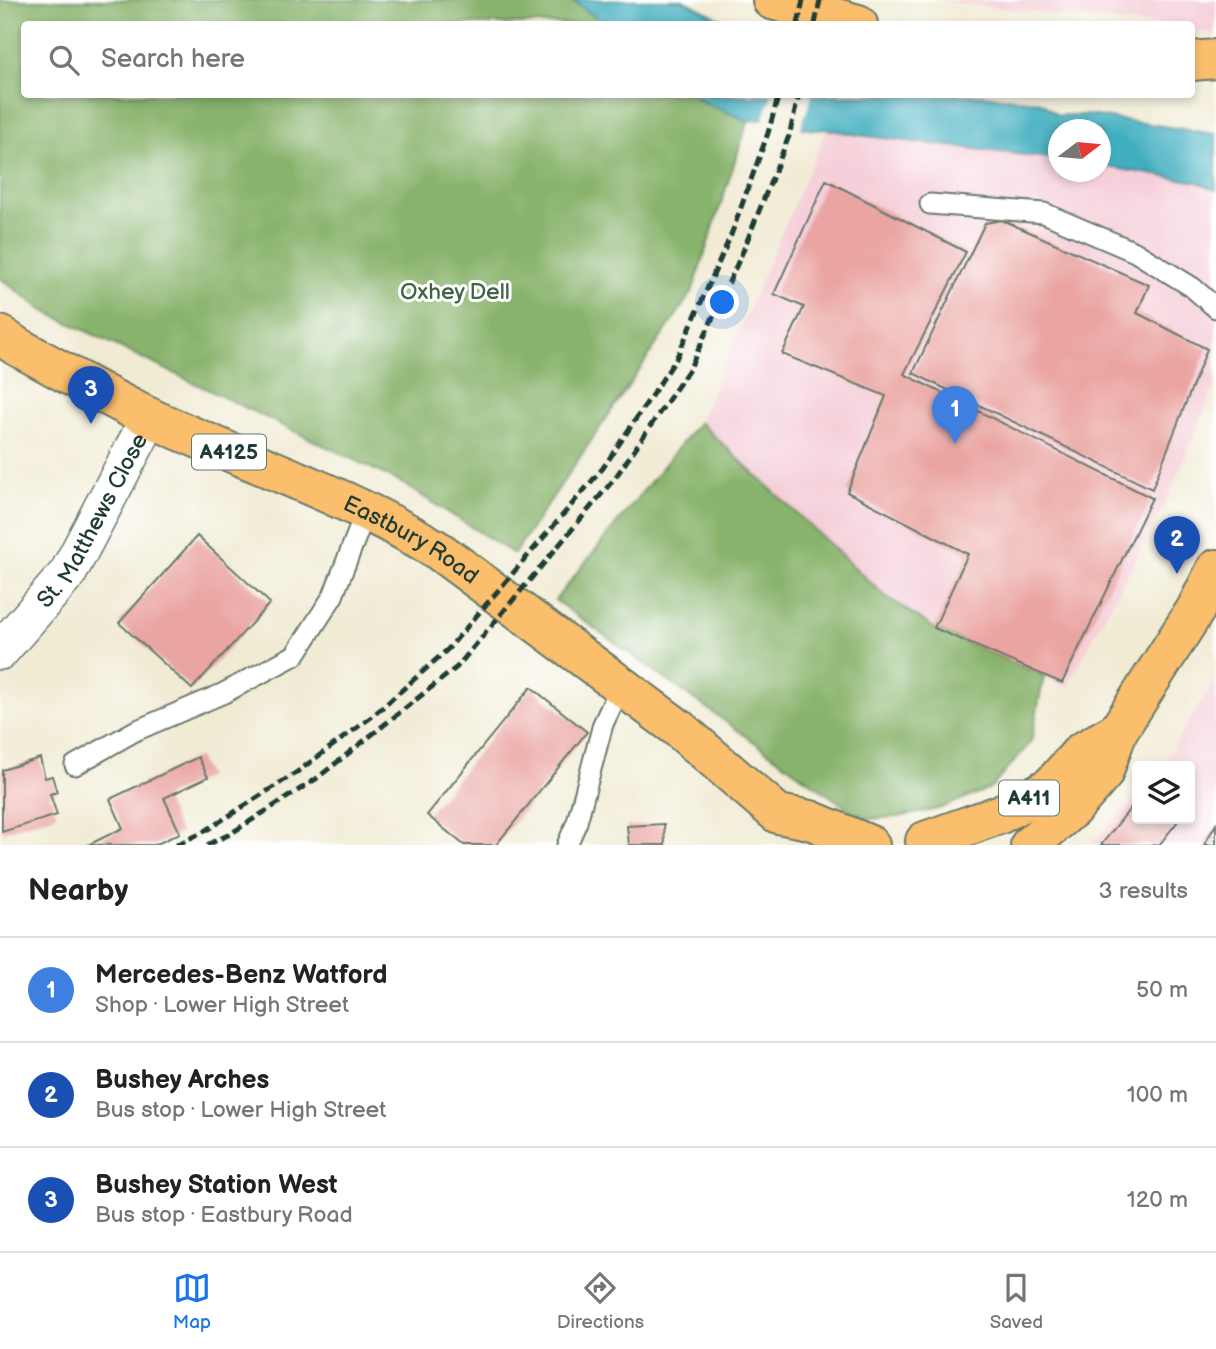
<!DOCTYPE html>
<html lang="en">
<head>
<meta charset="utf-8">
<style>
	:root { --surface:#fff; --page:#f6f6f6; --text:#222; --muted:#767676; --line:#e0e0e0; --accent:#1a73e8 }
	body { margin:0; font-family:"Balsamiq Sans",sans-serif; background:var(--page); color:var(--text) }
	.controls { position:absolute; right:21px; bottom:21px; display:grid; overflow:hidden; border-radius:7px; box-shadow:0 4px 10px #0003 }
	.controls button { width:63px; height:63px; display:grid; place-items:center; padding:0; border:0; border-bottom:2px solid var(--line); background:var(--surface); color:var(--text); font:35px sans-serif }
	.compass { position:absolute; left:1048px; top:119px; width:63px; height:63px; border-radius:50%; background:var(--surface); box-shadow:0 4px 10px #0003; rotate:74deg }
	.you { position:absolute; left:723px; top:303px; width:24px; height:24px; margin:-18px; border:5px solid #fff; border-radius:50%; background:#1a73e8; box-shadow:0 0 0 10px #1a73e833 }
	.badge { display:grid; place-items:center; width:46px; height:46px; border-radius:50%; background:var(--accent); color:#fff; font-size:23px; font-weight:700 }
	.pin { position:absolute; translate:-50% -58px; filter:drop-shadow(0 2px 4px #0008) }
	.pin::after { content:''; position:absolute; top:37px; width:24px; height:21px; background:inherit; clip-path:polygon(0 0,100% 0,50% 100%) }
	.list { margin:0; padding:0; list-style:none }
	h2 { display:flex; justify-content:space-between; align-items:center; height:91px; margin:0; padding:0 28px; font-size:30px }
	h2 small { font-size:23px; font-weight:400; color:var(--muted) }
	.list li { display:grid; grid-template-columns:46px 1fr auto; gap:21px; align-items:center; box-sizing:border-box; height:105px; padding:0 28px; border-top:2px solid var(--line) }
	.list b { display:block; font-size:26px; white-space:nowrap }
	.list p { margin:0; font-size:23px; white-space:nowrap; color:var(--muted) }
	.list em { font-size:23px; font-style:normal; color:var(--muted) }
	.icon { flex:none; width:38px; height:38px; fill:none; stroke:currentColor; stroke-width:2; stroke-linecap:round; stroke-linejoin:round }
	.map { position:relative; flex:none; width:1216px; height:845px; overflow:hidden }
	.search { position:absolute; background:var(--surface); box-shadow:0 4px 10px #0003; left:21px; right:21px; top:21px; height:77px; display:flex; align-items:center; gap:18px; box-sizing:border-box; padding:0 24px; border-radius:7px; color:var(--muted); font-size:26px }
	.sheet { height:406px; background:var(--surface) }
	nav { display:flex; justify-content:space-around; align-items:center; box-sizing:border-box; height:98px; border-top:2px solid var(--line); background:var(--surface); font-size:19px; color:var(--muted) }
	nav a { display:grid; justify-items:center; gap:4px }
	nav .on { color:var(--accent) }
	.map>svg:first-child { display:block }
</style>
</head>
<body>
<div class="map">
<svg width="1216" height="845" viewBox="0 0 1216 845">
	<rect width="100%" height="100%" fill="#fff"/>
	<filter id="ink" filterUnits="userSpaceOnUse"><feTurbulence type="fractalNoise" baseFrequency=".0143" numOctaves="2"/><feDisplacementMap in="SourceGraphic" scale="14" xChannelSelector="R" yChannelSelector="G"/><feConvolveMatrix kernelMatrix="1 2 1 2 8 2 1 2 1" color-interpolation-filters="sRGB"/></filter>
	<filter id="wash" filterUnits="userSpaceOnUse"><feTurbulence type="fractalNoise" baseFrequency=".00686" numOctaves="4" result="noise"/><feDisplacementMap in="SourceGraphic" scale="28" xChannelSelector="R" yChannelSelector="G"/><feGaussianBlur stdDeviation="1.57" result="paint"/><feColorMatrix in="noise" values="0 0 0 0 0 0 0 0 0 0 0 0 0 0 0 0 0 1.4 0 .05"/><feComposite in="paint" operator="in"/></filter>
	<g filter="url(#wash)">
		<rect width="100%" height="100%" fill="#f1ebd4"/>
		<g fill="#f5cfd9">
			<path d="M931 0H1216V34L1192 31V24H1134Z"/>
			<path d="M827 129 858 135 1058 159V172H1100L1101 166 1198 182 1216 190V384L1168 498 1067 687 934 628 884 595 699 422Z"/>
			<path d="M1216 677V845H1090L1137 795V819H1190V766H1162Z"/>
		</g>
		<g fill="#88b36c" stroke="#547850" stroke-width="2">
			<path d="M0 0H571L606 24H24V94H694L697 99 748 121 692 292 514 554 400 482 44 311 0 278Z"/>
			<path d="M699 422 884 595 934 628 1044 676 1031 742 991 788 938 809 898 817 869 819 851 811 555 600Z"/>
		</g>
		<g fill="#41aebf" stroke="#30767a" stroke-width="2">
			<path d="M571 0H683L731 24H606Z"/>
			<path d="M694 95H983L1041 102 1057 115H1090L1216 134V190L1198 182 1101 166 1100 130H1058V159L858 135 827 129 813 130 763 119 748 121 696 99Z"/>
		</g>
		<path fill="#f1ebd4" d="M772 95H812L800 131 762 123Z"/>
		<g id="blocks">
			<g fill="#eaa4a1">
				<path d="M826 180 966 252 904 374 1152 498 1062 683 934 628 968 554 847 492 886 396 782 354 804 307 774 294Z"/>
				<path d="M1002 220 1149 285 1137 313 1207 349 1152 489 913 373 985 223Z"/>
				<path d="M197 536 270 603 192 689 119 623Z"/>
				<path d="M531 687 587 732 496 845H464L427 815Z"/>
				<path d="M198 757 208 777 164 798 180 833 155 845H88L123 828 110 799Z"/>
				<path d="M40 758 45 778 52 776 57 792 50 794 57 815 2 832V770Z"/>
				<path d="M1137 800V819H1175L1178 821 1159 845H1101Z"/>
				<path d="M664 824 665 845H629L627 826Z"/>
				<path d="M1216 824V845H1204Z"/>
			</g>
		</g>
	</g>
	<g filter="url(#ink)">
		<use href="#blocks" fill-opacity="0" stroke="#687a6c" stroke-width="2"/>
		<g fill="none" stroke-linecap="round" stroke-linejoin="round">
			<defs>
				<g id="service">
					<path d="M930 204 1044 213 1135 252 1192 287 1216 308"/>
					<path d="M75 765 135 731 224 693 295 655 333 596 366 511"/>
					<path d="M567 845 577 822 603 724 621 686"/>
				</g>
				<g id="minor">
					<path id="s1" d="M0 651 68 573 150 417"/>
				</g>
				<g id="primary">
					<path d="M772 0 858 24"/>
					<path d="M1192 61 1216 59"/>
					<path id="s2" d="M0 335 16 346C61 370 106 397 153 419 248 462 349 496 439 551L678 728 778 814 810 820 870 845"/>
					<path d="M925 841 1001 814 1051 786 1081 752 1118 731"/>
					<path d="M1030 845 1074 807 1103 774 1118 731 1196 609 1216 569"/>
				</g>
			</defs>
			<use href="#service" stroke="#687a6c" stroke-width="23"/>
			<use href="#minor" stroke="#687a6c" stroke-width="40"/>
			<use href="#primary" stroke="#687a6c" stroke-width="42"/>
			<use href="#service" stroke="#fff" stroke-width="19"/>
			<use href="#minor" stroke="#fff" stroke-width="37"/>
			<use href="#primary" stroke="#fabe6d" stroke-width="38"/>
			<g stroke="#1f3d34" stroke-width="5" stroke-dasharray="10 5" stroke-linecap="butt">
				<path d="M798 24 803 0"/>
				<path d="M815 24 820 0"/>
				<path d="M176 845 202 833 297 772 374 715 448 649 603 468 676 359 731 235 768 133 779 94"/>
				<path d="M207 845 230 834 316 779 457 667 615 478 690 368 743 251 789 136 799 94"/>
			</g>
		</g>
	</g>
	<g text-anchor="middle" stroke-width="6" stroke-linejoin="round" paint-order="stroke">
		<g fill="#fff" stroke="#627771" stroke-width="2">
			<rect x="192" y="434.5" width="74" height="35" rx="5"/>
			<rect x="999" y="780.5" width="60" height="35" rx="5"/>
		</g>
		<g font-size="21" font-weight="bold" fill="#1f3d34">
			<text x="229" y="459">A4125</text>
			<text x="1029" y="805">A411</text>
		</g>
		<g font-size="23" fill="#426246" stroke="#fff">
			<text x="455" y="299">Oxhey Dell</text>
		</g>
		<g font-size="23" fill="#1f3d34" stroke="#fff">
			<text dy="8" stroke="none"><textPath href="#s1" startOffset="161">St. Matthews Close</textPath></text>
			<text dy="8" stroke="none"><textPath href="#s2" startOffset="460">Eastbury Road</textPath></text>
		</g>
	</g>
</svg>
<div class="controls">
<button><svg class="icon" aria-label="layers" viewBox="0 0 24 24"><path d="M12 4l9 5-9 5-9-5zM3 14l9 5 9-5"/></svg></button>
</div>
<svg class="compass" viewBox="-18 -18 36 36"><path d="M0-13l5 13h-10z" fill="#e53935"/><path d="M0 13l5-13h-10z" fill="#767676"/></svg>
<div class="you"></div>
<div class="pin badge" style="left:955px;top:444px;background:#3f7fe0">1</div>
<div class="pin badge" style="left:1177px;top:574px;background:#1a4fb4">2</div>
<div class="pin badge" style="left:91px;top:424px;background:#1a4fb4">3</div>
<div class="search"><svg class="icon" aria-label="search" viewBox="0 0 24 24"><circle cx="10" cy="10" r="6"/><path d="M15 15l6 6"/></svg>Search here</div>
</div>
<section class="sheet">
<h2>Nearby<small>3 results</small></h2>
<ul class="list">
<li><span class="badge" style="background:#3f7fe0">1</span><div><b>Mercedes-Benz Watford</b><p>Shop · Lower High Street</p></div><em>50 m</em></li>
<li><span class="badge" style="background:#1a4fb4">2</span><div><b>Bushey Arches</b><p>Bus stop · Lower High Street</p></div><em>100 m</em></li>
<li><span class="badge" style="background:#1a4fb4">3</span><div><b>Bushey Station West</b><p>Bus stop · Eastbury Road</p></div><em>120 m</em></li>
</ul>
</section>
<nav>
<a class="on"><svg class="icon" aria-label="map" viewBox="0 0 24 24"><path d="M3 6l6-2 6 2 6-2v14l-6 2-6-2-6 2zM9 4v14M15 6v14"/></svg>Map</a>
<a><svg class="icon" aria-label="directions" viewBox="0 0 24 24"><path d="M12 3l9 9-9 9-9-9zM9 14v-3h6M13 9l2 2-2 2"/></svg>Directions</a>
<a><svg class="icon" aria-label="saved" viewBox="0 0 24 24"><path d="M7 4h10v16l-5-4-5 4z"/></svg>Saved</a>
</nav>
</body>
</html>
